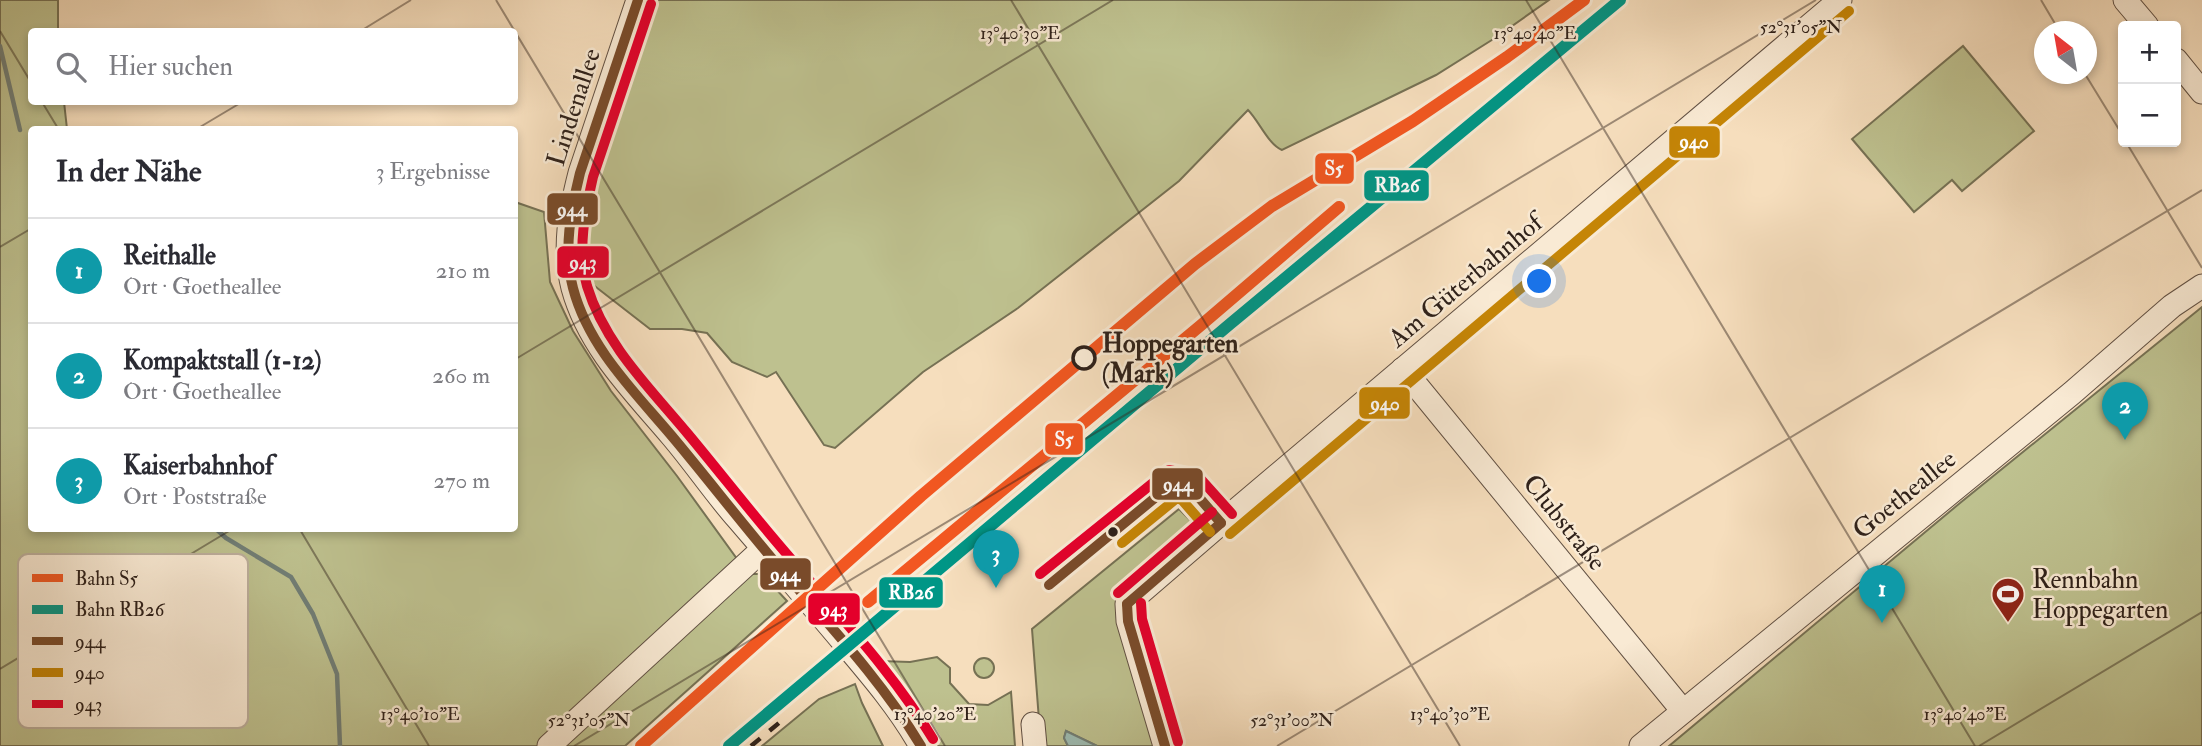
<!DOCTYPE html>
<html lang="de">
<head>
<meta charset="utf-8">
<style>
	:root { --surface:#fff; --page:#f7f7f7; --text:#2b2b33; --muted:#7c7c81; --line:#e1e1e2; --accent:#8f2418 }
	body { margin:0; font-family:"IM FELL Double Pica",serif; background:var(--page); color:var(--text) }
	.controls { position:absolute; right:21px; top:21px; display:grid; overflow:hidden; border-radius:7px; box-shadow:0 4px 10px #0003 }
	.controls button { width:63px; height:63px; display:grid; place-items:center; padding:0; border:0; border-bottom:2px solid var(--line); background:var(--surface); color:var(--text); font:35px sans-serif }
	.compass { position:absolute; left:2034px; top:21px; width:63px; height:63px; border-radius:50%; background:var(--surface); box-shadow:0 4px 10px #0003; rotate:329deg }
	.you { position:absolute; left:1540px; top:282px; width:24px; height:24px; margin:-18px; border:5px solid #fff; border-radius:50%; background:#1a73e8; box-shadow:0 0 0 10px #1a73e833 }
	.badge { display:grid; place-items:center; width:46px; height:46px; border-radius:50%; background:var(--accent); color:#fff; font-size:23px; font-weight:700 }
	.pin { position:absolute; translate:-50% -58px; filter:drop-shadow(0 2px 4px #0008) }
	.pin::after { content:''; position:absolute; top:37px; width:24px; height:21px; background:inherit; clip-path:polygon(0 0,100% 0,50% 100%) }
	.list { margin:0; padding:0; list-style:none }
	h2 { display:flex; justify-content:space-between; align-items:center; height:91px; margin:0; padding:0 28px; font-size:30px }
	h2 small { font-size:23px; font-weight:400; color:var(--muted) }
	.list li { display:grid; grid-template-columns:46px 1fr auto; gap:21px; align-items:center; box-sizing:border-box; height:105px; padding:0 28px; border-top:2px solid var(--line) }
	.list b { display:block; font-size:26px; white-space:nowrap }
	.list p { margin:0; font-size:23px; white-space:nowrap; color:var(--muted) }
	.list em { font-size:23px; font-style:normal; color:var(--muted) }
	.icon { flex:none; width:38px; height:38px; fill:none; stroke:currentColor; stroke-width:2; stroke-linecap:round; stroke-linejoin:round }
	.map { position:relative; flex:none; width:2202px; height:746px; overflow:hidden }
	.search { position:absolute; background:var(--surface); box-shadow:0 4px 10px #0003; left:28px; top:28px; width:490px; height:77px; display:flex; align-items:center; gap:18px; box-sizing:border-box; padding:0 24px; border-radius:7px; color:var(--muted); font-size:26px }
	.panel { position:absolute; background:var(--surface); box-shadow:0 4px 10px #0003; left:28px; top:126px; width:490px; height:406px; border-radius:7px }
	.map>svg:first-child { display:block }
</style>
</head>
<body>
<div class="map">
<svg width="2202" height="746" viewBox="0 0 2202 746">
	<rect width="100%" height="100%" fill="#f6debd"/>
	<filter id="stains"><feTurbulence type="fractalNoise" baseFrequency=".00286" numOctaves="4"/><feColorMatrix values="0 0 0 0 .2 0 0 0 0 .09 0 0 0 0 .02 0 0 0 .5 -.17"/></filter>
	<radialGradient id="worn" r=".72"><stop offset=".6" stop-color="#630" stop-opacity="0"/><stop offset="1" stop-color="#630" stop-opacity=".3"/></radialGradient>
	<g fill="#bec18f" stroke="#767154" stroke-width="2">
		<path d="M0 0H58V31L32 32V102H64L67 129 32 130V528H514L515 202 544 212 550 282 573 331 611 391 677 476 748 574H762L787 601 625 746H0Z"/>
		<path d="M653 0H1549L1495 38 1436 75 1282 150C1268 144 1259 121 1248 110L1179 181 1018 308 923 372 835 448 824 445 776 372 767 377 732 362 707 333 682 329H650L583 277 577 255 580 213Z"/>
		<path d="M1963 46 2034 131 1962 191 1952 180 1914 212 1852 139Z"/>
		<path d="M2202 307V746H1669L1960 503Z"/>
		<path d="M1179 509 1201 531 1118 601 1156 746H1097L1066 731 1064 738 1068 746H1041L1032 629Z"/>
		<path d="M937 657 950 668V683L969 704 988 705 1011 692 1015 746H935L881 661 910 662Z"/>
		<circle cx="984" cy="668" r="10"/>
		<path d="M855 684 862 703 883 746H762L819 699Z"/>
	</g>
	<path fill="#9dbcb3" stroke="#717e76" stroke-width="2" d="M1066 731 1097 746H1068L1064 738Z"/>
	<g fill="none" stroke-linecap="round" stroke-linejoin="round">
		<g stroke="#717e76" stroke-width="4.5">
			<path d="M0 46 20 130"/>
			<path d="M215 528 226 538 291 577 313 614 337 674 340 746"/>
		</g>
		<defs>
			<g id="minor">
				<path d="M638 0 580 173C570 212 563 248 573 288 589 347 634 391 672 436 695 463 715 493 738 519 774 561 810 602 845 644 873 677 900 709 921 746"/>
				<path d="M2125 0 2147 26"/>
				<path d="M2176 60 2202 92"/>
				<path d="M1403 369 1683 711"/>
				<path d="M1033 724 1035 746"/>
				<path d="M549 746 764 548"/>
				<path d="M1165 746 1128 621 1127 604 1221 523 1840 0"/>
				<path d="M1641 746 2072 393 2172 306 2202 286"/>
			</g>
		</defs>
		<use href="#minor" stroke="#615043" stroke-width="25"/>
		<use href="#minor" stroke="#f9ead4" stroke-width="23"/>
		<path stroke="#2f211a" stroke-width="4.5" stroke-dasharray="12 12" stroke-linecap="butt" d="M751 746 785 718"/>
		<defs>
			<g id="bus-1">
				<path d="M638 0 580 173C571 210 563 250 573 288 589 349 637 394 676 441 711 483 744 526 780 568 829 625 882 681 921 746"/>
				<path d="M1049 585 1173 483 1190 487 1221 523"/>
				<path d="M1127 604 1128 621 1165 746"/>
				<path d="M1127 604 1221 523"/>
			</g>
			<g id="bus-2">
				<path d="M1230 534 1849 11"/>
				<path d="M1122 543 1177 498 1182 500 1210 532"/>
			</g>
			<g id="bus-3">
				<path d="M651 4 593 177C585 212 577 250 587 286 605 345 650 388 688 434 723 476 756 519 792 560 841 618 894 674 933 739"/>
				<path d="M1040 574 1169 470 1198 476 1232 514"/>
				<path d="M1118 593 1212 512"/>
				<path d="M1141 603 1142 619 1178 742"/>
			</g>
		</defs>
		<use href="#bus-1" stroke="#f9ead4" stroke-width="16"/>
		<use href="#bus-2" stroke="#f9ead4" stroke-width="16"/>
		<use href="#bus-3" stroke="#f9ead4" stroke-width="16"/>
		<use href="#bus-1" stroke="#7a4b2a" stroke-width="10"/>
		<use href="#bus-2" stroke="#c58506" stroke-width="10"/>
		<use href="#bus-3" stroke="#e4002b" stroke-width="10"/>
		<defs>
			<g id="rail-1">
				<path d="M868 602 1200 326 1339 207"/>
				<path d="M641 746 921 496 1195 264 1272 206 1413 121 1507 57 1584 0"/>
			</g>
			<path id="rail-2" d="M729 746 1230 324 1620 0"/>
		</defs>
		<use href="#rail-1" stroke="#f9ead4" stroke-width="18"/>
		<use href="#rail-2" stroke="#f9ead4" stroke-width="18"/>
		<use href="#rail-1" stroke="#f25721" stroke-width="12"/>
		<use href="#rail-2" stroke="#009686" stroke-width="12"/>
	</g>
	<path fill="none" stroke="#2f211a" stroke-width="2" stroke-opacity="0.45" d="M496 0 945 746M1011 0 1460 746M1526 0 1975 746M2041 0 2060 32M0 31 32 84M359 32 411 0M2085 74 2123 136M42 102 59 130M195 130 242 102M2126 142 2202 268M0 247 32 228M514 360 1113 0M299 528 429 746M0 669 234 528M574 746 1816 0M1277 746 2202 190M1979 746 2202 612"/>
	<defs>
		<symbol id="stadium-pin" viewBox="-11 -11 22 30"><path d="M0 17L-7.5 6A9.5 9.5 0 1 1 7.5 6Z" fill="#8f2418" stroke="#f9ead4"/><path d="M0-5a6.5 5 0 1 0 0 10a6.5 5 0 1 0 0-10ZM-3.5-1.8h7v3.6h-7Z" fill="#fff"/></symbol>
	</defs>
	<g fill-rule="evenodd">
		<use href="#stadium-pin" x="1989" y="575" width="38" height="52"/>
	</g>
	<circle fill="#f9ead4" stroke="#2f211a" stroke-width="3.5" cx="1084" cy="358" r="11"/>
	<circle fill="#2f211a" stroke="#f9ead4" stroke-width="2.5" cx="1113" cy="532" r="6"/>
	<g text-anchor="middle" stroke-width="5" stroke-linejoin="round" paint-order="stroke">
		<g font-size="26" fill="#2f211a" stroke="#f9ead4">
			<text transform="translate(573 107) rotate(-72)" y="9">Lindenallee</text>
			<text transform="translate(1465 280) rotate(-40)" y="9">Am Güterbahnhof</text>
			<text transform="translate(1904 494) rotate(-39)" y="9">Goetheallee</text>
			<text transform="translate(1565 522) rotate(51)" y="9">Clubstraße</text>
		</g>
		<g font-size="26" font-weight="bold" fill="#2f211a" stroke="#f9ead4" text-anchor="start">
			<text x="1102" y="352">Hoppegarten<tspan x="1102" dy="30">(Mark)</tspan></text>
		</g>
		<g font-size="26" fill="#2f211a" stroke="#f9ead4" text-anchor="start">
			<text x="2032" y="588">Rennbahn<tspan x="2032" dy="30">Hoppegarten</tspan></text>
		</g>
	</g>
	<rect x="18" y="554" width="230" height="174" rx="10" fill="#f9ead4" stroke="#bcae9c" stroke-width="2"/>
	<rect x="32" y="574" width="31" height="8" fill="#f25721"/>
	<rect x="32" y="605" width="31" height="9" fill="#009686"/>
	<rect x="32" y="637" width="31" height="8" fill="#7a4b2a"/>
	<rect x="32" y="668" width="31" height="9" fill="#c58506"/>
	<rect x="32" y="700" width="31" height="8" fill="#e4002b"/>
	<g font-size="19" fill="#2f211a">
		<text x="75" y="585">Bahn S5</text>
		<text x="75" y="616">Bahn RB26</text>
		<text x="75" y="648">944</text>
		<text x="75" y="679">940</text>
		<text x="75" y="711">943</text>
	</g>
	<g font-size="18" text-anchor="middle" fill="#2f211a" stroke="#f9ead4" stroke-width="5" stroke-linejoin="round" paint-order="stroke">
		<text x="1801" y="33">52°31'05"N</text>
		<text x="1020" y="39">13°40'30"E</text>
		<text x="1535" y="39">13°40'40"E</text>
		<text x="420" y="720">13°40'10"E</text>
		<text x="935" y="720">13°40'20"E</text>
		<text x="1450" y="720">13°40'30"E</text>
		<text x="1965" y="720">13°40'40"E</text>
		<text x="589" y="726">52°31'05"N</text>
		<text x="1292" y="726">52°31'00"N</text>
	</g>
	<g stroke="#f9ead4" stroke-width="2.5">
		<rect x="1668" y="125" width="53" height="34" rx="7" fill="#c58506"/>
		<rect x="1314" y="152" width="41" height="33" rx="7" fill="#f25721"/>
		<rect x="1363" y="169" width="67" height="33" rx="7" fill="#009686"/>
		<rect x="546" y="192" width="53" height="34" rx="7" fill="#7a4b2a"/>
		<rect x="556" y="245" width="54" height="34" rx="7" fill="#e4002b"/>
		<rect x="1358" y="386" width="53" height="34" rx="7" fill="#c58506"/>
		<rect x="1044" y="422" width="40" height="34" rx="7" fill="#f25721"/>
		<rect x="1151" y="467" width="53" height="34" rx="7" fill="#7a4b2a"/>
		<rect x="759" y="557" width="53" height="34" rx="7" fill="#7a4b2a"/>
		<rect x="878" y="576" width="66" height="33" rx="7" fill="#009686"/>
		<rect x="807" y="592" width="54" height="34" rx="7" fill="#e4002b"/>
	</g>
	<g font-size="19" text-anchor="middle" font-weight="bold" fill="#fff">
		<text x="1694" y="148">940</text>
		<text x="1334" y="175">S5</text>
		<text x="1397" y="192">RB26</text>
		<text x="572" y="216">944</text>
		<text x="583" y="269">943</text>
		<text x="1385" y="410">940</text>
		<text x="1064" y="446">S5</text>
		<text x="1178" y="491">944</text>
		<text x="785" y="581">944</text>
		<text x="911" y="599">RB26</text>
		<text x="834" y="616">943</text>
	</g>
	<rect width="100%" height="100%" filter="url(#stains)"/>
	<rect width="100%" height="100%" fill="url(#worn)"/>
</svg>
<div class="controls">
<button>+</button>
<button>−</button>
</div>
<svg class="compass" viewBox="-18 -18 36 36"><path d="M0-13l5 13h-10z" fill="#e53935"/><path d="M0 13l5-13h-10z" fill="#7c7c81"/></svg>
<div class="you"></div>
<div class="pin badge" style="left:1882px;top:623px;background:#0f9aa8">1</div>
<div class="pin badge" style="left:2125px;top:440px;background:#0f9aa8">2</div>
<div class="pin badge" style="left:996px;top:588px;background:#0f9aa8">3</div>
<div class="search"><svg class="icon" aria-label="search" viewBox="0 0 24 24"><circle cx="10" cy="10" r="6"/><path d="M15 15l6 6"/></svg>Hier suchen</div>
<section class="panel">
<h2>In der Nähe<small>3 Ergebnisse</small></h2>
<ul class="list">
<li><span class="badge" style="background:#0f9aa8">1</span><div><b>Reithalle</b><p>Ort · Goetheallee</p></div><em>210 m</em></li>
<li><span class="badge" style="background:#0f9aa8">2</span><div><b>Kompaktstall (1-12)</b><p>Ort · Goetheallee</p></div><em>260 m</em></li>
<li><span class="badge" style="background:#0f9aa8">3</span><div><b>Kaiserbahnhof</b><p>Ort · Poststraße</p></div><em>270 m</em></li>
</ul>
</section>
</div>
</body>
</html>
